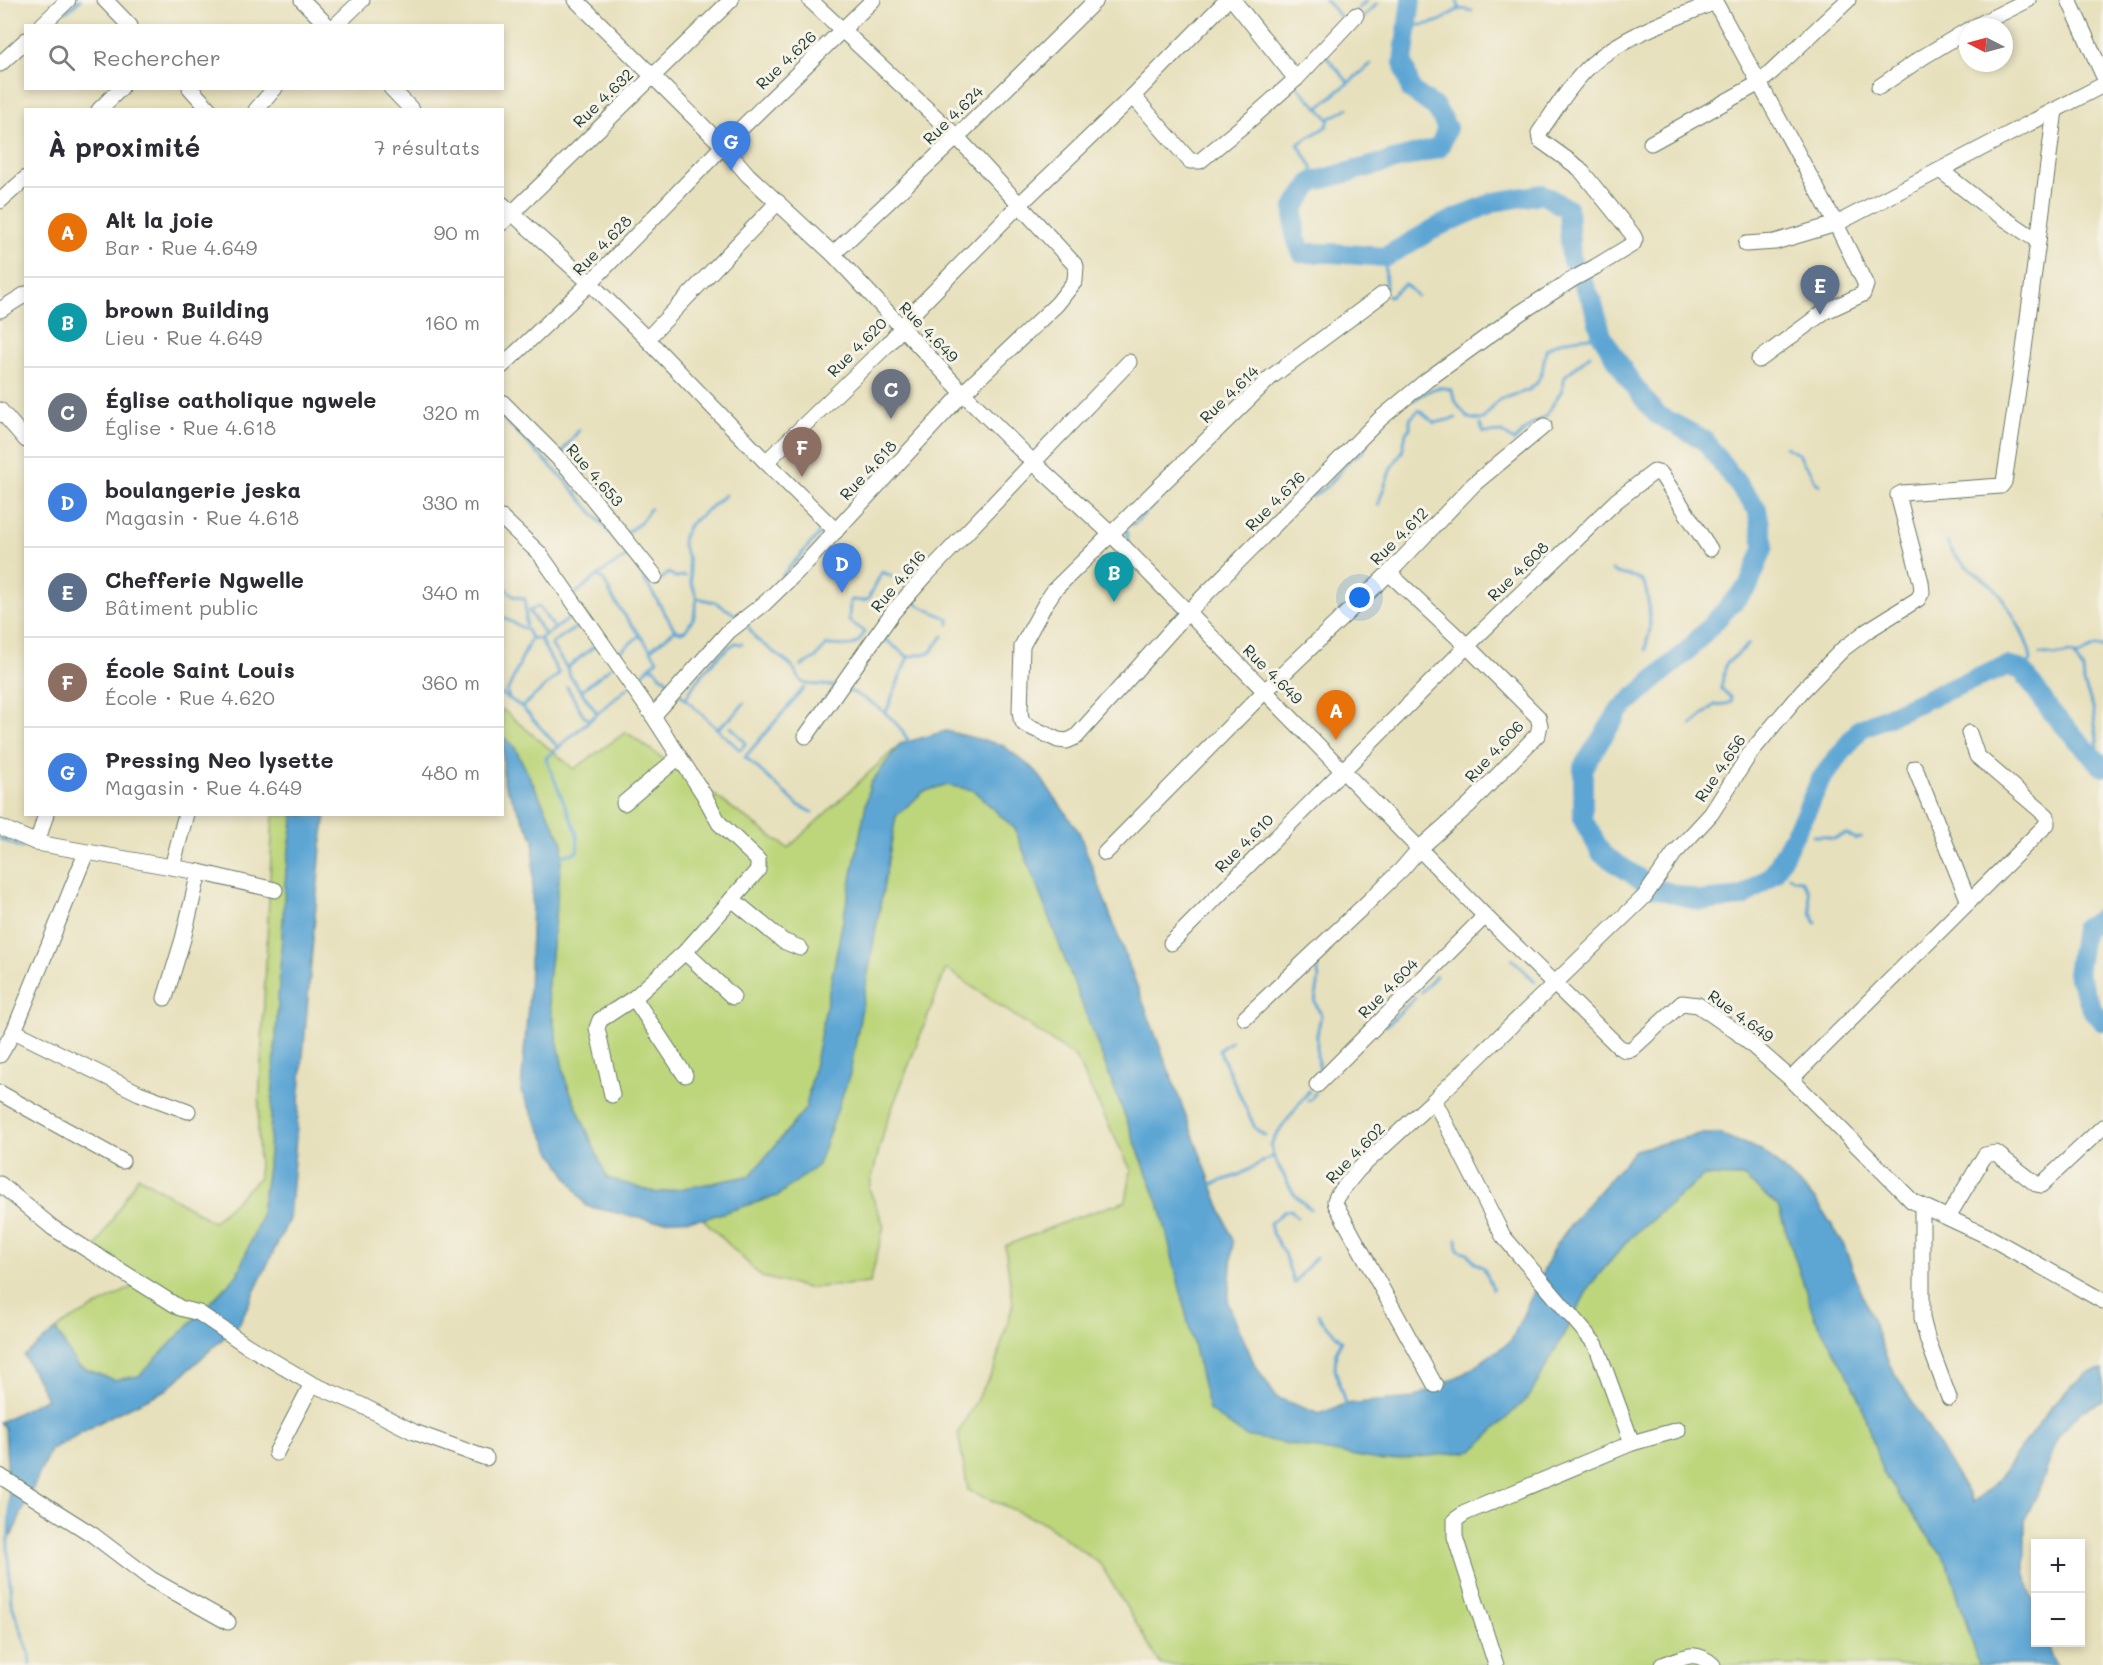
<!DOCTYPE html>
<html lang="fr">
<head>
<meta charset="utf-8">
<style>
	:root { --surface:#fff; --page:#f2f2f3; --text:#2b2b33; --muted:#7c7c81; --line:#e1e1e2; --accent:#d93025 }
	body { margin:0; font-family:Mali,sans-serif; background:var(--page); color:var(--text) }
	.controls { position:absolute; right:18px; bottom:18px; display:grid; overflow:hidden; border-radius:0px; box-shadow:0 3px 9px #0003 }
	.controls button { width:54px; height:54px; display:grid; place-items:center; padding:0; border:0; border-bottom:2px solid var(--line); background:var(--surface); color:var(--text); font:30px sans-serif }
	.compass { position:absolute; left:1959px; top:18px; width:54px; height:54px; border-radius:50%; background:var(--surface); box-shadow:0 3px 9px #0003; rotate:276deg }
	.you { position:absolute; left:1360px; top:598px; width:21px; height:21px; margin:-15px; border:4px solid #fff; border-radius:50%; background:#1a73e8; box-shadow:0 0 0 9px #1a73e833 }
	.badge { display:grid; place-items:center; width:39px; height:39px; border-radius:50%; background:var(--accent); color:#fff; font-size:20px; font-weight:700 }
	.pin { position:absolute; translate:-50% -50px; filter:drop-shadow(0 2px 3px #0008) }
	.pin::after { content:''; position:absolute; top:32px; width:21px; height:18px; background:inherit; clip-path:polygon(0 0,100% 0,50% 100%) }
	.list { margin:0; padding:0; list-style:none }
	h2 { display:flex; justify-content:space-between; align-items:center; height:78px; margin:0; padding:0 24px; font-size:26px }
	h2 small { font-size:20px; font-weight:400; color:var(--muted) }
	.list li { display:grid; grid-template-columns:39px 1fr auto; gap:18px; align-items:center; box-sizing:border-box; height:90px; padding:0 24px; border-top:2px solid var(--line) }
	.list b { display:block; font-size:22px; white-space:nowrap }
	.list p { margin:0; font-size:20px; white-space:nowrap; color:var(--muted) }
	.list em { font-size:20px; font-style:normal; color:var(--muted) }
	.icon { flex:none; width:33px; height:33px; fill:none; stroke:currentColor; stroke-width:2; stroke-linecap:round; stroke-linejoin:round }
	.map { position:relative; flex:none; width:2103px; height:1665px; overflow:hidden }
	.search { position:absolute; background:var(--surface); box-shadow:0 3px 9px #0003; left:24px; top:24px; width:480px; height:66px; display:flex; align-items:center; gap:15px; box-sizing:border-box; padding:0 21px; border-radius:0px; color:var(--muted); font-size:22px }
	.panel { position:absolute; background:var(--surface); box-shadow:0 3px 9px #0003; left:24px; top:108px; width:480px; height:708px; border-radius:0px }
	.map>svg:first-child { display:block }
</style>
</head>
<body>
<div class="map">
<svg width="2103" height="1665" viewBox="0 0 2103 1665">
	<rect width="100%" height="100%" fill="#f7f3e8"/>
	<filter id="ink" filterUnits="userSpaceOnUse"><feTurbulence type="fractalNoise" baseFrequency=".0167" numOctaves="2"/><feDisplacementMap in="SourceGraphic" scale="12" xChannelSelector="R" yChannelSelector="G"/><feConvolveMatrix kernelMatrix="1 2 1 2 8 2 1 2 1" color-interpolation-filters="sRGB"/></filter>
	<filter id="wash" filterUnits="userSpaceOnUse"><feTurbulence type="fractalNoise" baseFrequency=".008" numOctaves="4" result="noise"/><feDisplacementMap in="SourceGraphic" scale="24" xChannelSelector="R" yChannelSelector="G"/><feGaussianBlur stdDeviation="1.35" result="paint"/><feColorMatrix in="noise" values="0 0 0 0 0 0 0 0 0 0 0 0 0 0 0 0 0 1.4 0 .05"/><feComposite in="paint" operator="in"/></filter>
	<g filter="url(#wash)">
		<rect width="100%" height="100%" fill="#e7e0bc"/>
		<g fill="#bdd67b" stroke="#6e8a58" stroke-width="1.5">
			<path d="M502 709 574 769 626 732 788 848 900 744 870 784 806 1108 750 1176 657 1193 607 1178 566 1082 547 992 563 843 514 746 503 737Z"/>
			<path d="M945 784 973 790 1015 829 1161 1210 1210 1410 1245 1436 1531 1394 1591 1284 1630 1238 1704 1176 1743 1177 1778 1206 1814 1316 1857 1392 1883 1473 1948 1564 1979 1665H1161L1101 1565 1044 1523 968 1490 958 1433 994 1369 1013 1304 1005 1246 1075 1218 1126 1201 1131 1170 1075 1057 946 969 886 1124 869 1188 884 1226 870 1283 807 1288 762 1277 703 1219 777 1196 850 1074 896 816 923 792Z"/>
			<path d="M273 815H294L286 870 268 1166 260 1219 237 1275 140 1376 114 1380 77 1366 56 1330 63 1324 138 1284 94 1250 138 1176 213 1222 259 1178 258 1126Z"/>
		</g>
		<g fill="#5da6d4" stroke="#3e7284" stroke-width="1.5">
			<path d="M946 731 1002 745 1036 771 1079 832 1233 1241 1228 1303 1254 1363 1276 1397 1319 1414 1345 1404 1414 1398 1463 1374 1511 1341 1555 1246 1579 1214 1635 1150 1700 1134H1719L1763 1151 1816 1200 1842 1241 1889 1364 1973 1502 1995 1484 2050 1408 2072 1385 2088 1373 2103 1370V1401L2080 1412 2059 1435 2040 1488 2025 1519V1571L2035 1605 2036 1642 2047 1643 2056 1665H1979L1948 1564 1883 1473 1857 1392 1814 1316 1778 1206 1743 1177 1704 1176 1630 1238 1591 1284 1531 1394 1473 1451 1383 1461 1245 1436 1209 1410 1161 1210 1015 829 973 790 945 785 923 792 896 816 850 1074 818 1165 777 1196 703 1219 653 1221 586 1206 551 1151 521 1091 529 994 534 840 503 781V737L514 746 563 843 547 992 566 1082 607 1178 657 1193 750 1176 806 1108 870 784 900 744Z"/>
			<path d="M294 815H326L321 847 289 1219 239 1324 166 1390 113 1415 50 1450 11 1537 5 1428 0 1422 47 1398 24 1356 56 1330 77 1366 114 1380 139 1376 237 1275 260 1219 268 1167 286 870Z"/>
		</g>
		<g fill="none" stroke-linecap="round" stroke-linejoin="round">
			<g stroke="#5da6d4" stroke-width="3">
				<path d="M1325 0 1344 20"/>
				<path d="M1457 0 1459 9"/>
				<path d="M1358 9 1367 0"/>
				<path d="M67 11 80 0"/>
				<path d="M1361 20 1377 4"/>
				<path d="M1407 27C1416 25 1427 25 1436 22 1451 19 1453 4 1472 11"/>
				<path d="M1326 56 1348 82"/>
				<path d="M1297 86 1329 119"/>
				<path d="M1318 108 1371 64"/>
				<path d="M1312 182V167L1298 144 1327 126 1329 119 1348 108"/>
				<path d="M1385 257 1386 288"/>
				<path d="M1387 295 1390 296 1405 284 1417 296"/>
				<path d="M1414 400C1426 393 1437 383 1451 390L1457 404 1468 418 1479 420 1483 419 1499 400 1529 390 1537 383 1542 372 1546 350C1560 338 1583 338 1602 336"/>
				<path d="M502 417 528 443"/>
				<path d="M1480 425 1484 433 1502 432 1514 441 1532 424 1545 417 1562 390 1565 376 1590 355"/>
				<path d="M529 444 539 455"/>
				<path d="M1785 447 1799 454 1804 464 1811 471 1815 482 1820 485"/>
				<path d="M560 455 579 430"/>
				<path d="M541 456 571 487 634 562 675 630"/>
				<path d="M1353 458 1364 451 1367 441"/>
				<path d="M1193 465 1206 451"/>
				<path d="M1339 472 1350 460"/>
				<path d="M1329 484 1338 474"/>
				<path d="M1312 497 1327 486"/>
				<path d="M1378 505 1391 468 1402 452 1406 433 1410 428V419L1419 410 1435 423 1456 418"/>
				<path d="M2102 514 2103 515"/>
				<path d="M1129 524H1134L1189 469"/>
				<path d="M1126 528 1128 542"/>
				<path d="M626 533 640 523 650 509"/>
				<path d="M1947 542C1960 568 1974 569 1993 587 2006 600 2031 644 2031 661L2022 670"/>
				<path d="M1612 570C1620 578 1634 573 1642 581 1648 586 1650 618 1650 627 1650 635 1645 642 1646 650"/>
				<path d="M599 576C607 581 609 592 614 600 627 621 644 638 657 660L635 681"/>
				<path d="M782 576 820 533 823 526"/>
				<path d="M661 579 669 573 675 577 685 576"/>
				<path d="M502 585 513 596 525 599 526 625"/>
				<path d="M575 594 601 573 627 556"/>
				<path d="M697 598 715 602 738 616"/>
				<path d="M911 601 920 606"/>
				<path d="M922 607 949 619V624"/>
				<path d="M502 617 527 630 531 638"/>
				<path d="M580 625 552 643V646L567 668 570 676 597 713"/>
				<path d="M747 625 756 639 791 665 801 681 806 684 834 686"/>
				<path d="M544 633 529 611 538 606 553 626"/>
				<path d="M881 636 908 657 931 652 943 636"/>
				<path d="M531 638 540 639 573 616 584 631"/>
				<path d="M651 649 675 630 681 632 686 630 694 617 697 598 691 582 688 558 683 546V538L689 525 725 495"/>
				<path d="M2040 654 2055 656 2069 653C2084 661 2088 644 2103 647"/>
				<path d="M616 655 639 636"/>
				<path d="M2075 657 2083 670 2084 683 2093 708 2100 764"/>
				<path d="M801 666 815 658 827 645 851 646 858 642 865 632 849 621 850 601 852 600 864 601 868 599 882 572 906 582 908 584 907 587"/>
				<path d="M650 667 654 668 673 687"/>
				<path d="M567 668 596 645"/>
				<path d="M567 687 584 716 590 720"/>
				<path d="M846 689C873 702 896 716 910 744"/>
				<path d="M582 690 611 667"/>
				<path d="M502 694 522 707 557 746"/>
				<path d="M680 694 740 750 746 743 731 727"/>
				<path d="M509 697 507 692 531 638"/>
				<path d="M686 698C696 679 717 655 735 643L742 644"/>
				<path d="M522 707 559 674 540 639"/>
				<path d="M886 712 908 657"/>
				<path d="M1691 725 1715 705 1726 704 1731 702V698L1721 688 1726 664 1749 644"/>
				<path d="M717 729 736 713 744 703"/>
				<path d="M751 762 745 757 804 688"/>
				<path d="M753 764 776 785"/>
				<path d="M777 786 798 805 812 812"/>
				<path d="M1813 836H1824L1833 839 1846 834 1855 839 1861 838"/>
				<path d="M0 839 22 848"/>
				<path d="M558 857 577 852C580 831 573 825 566 807 559 791 552 774 546 758L628 687"/>
				<path d="M1789 876 1793 879 1801 880 1808 890 1811 913 1816 923"/>
				<path d="M1316 958 1319 979 1315 1002 1321 1015 1317 1035V1058L1321 1074"/>
				<path d="M1512 959 1535 981"/>
				<path d="M1421 992 1436 976"/>
				<path d="M1386 1026 1415 998"/>
				<path d="M1231 1041 1219 1050 1255 1128 1265 1136"/>
				<path d="M1309 1091 1276 1135 1271 1145 1273 1156 1294 1194 1310 1209"/>
				<path d="M1308 1101 1311 1099 1315 1093"/>
				<path d="M1207 1186 1239 1175 1273 1156"/>
				<path d="M1272 1232 1270 1223 1285 1211 1291 1210 1297 1217"/>
				<path d="M1272 1233 1284 1253 1294 1283 1316 1257"/>
				<path d="M1457 1239 1458 1250 1468 1253 1474 1262 1484 1268 1493 1289"/>
				<path d="M1318 1314 1321 1320 1342 1341 1336 1352 1335 1369 1345 1404"/>
				<path d="M10 1502 8 1550 11 1602 30 1656V1665"/>
			</g>
			<g stroke="#5da6d4" stroke-width="20">
				<path d="M1411 0 1403 62 1411 90 1436 108 1447 128 1439 148 1312 182 1294 208 1295 236 1302 253H1333L1385 257 1439 226 1494 202 1542 194 1568 209 1571 258 1592 301 1602 336 1630 381 1656 414 1704 440 1757 509 1764 546 1749 585 1689 649 1620 710 1583 767V820L1602 854 1654 888 1700 901 1743 897 1774 873 1804 816 1821 779 1860 729 1940 693 2007 666 2022 670 2053 714 2103 767"/>
				<path d="M2103 917 2084 929 2077 973 2093 1011 2103 1022"/>
			</g>
		</g>
	</g>
	<g filter="url(#ink)">
		<g fill="none" stroke-linecap="round" stroke-linejoin="round">
			<defs>
				<g id="minor">
					<path d="M105 0 130 26"/>
					<path d="M302 0 328 26"/>
					<path d="M576 0 723 146 748 175 833 254 963 393 1033 462 1112 535 1485 916 1619 1047 1625 1050 1632 1049 1682 1003 1698 1005 1737 1032 1791 1079 1912 1201 1987 1236 2103 1301"/>
					<path d="M1233 0 1296 79"/>
					<path d="M1714 0 1836 224 1866 285 1863 294 1824 312 1759 360"/>
					<path d="M2069 0 2103 75"/>
					<path d="M41 26 68 0"/>
					<path d="M335 26 362 0"/>
					<path d="M1974 27 2028 0"/>
					<path d="M0 64 26 40"/>
					<path d="M1879 87 1923 57 1968 30"/>
					<path d="M190 88 210 110"/>
					<path d="M391 88 412 110"/>
					<path d="M1133 96 1190 161H1200L1251 119 1296 79 1356 15"/>
					<path d="M99 110 121 88"/>
					<path d="M256 110 275 88"/>
					<path d="M1651 143 1761 82 1848 0"/>
					<path d="M1940 170 1986 206 2038 241"/>
					<path d="M0 201 26 178"/>
					<path d="M778 202 647 339 766 462 889 343 917 309 1019 205 1133 96 1227 0"/>
					<path d="M502 204 590 283 647 339"/>
					<path d="M502 223 731 0"/>
					<path d="M1746 244 1775 242 1836 224 2103 85"/>
					<path d="M833 254 957 137 1096 0"/>
					<path d="M1383 294 1271 377 1055 589 1045 604 1022 646 1020 711 1021 718 1024 724 1058 740 1067 741 1076 737 1187 613 1380 419 1427 380 1520 313 1573 279 1595 267 1633 244 1635 239 1633 235 1579 168 1540 140 1539 133C1555 110 1571 83 1592 64 1626 34 1674 19 1715 2"/>
					<path d="M0 310 26 294"/>
					<path d="M502 366 590 283 723 146 873 0"/>
					<path d="M502 402 569 469 655 576"/>
					<path d="M0 410 26 440"/>
					<path d="M766 462 836 531"/>
					<path d="M502 518 540 554 653 716 704 795 719 823 758 860V870L685 952 634 998 600 1020 597 1028 612 1095"/>
					<path d="M653 716 729 631 765 603 805 564 963 393 1057 304 1075 281 1076 266 957 137 810 0"/>
					<path d="M806 736 893 612 926 575 1129 362"/>
					<path d="M1915 768 1969 902"/>
					<path d="M624 803 679 757"/>
					<path d="M0 827 37 843 199 872 275 890"/>
					<path d="M37 843 46 814"/>
					<path d="M1105 853 1264 692 1389 573 1474 484 1544 426"/>
					<path d="M172 867 186 814"/>
					<path d="M732 899 783 941 800 948"/>
					<path d="M1171 943 1467 646 1616 501 1654 472 1661 474 1710 549"/>
					<path d="M685 952 733 997"/>
					<path d="M165 998 183 939 199 872"/>
					<path d="M634 998 685 1075"/>
					<path d="M1245 1018 1368 902 1402 869 1420 848 1470 804 1538 734 1540 725 1538 717 1467 646 1389 573"/>
					<path d="M14 1031 139 1093 188 1111"/>
					<path d="M0 1055 14 1031 86 853"/>
					<path d="M1791 1079 2047 824V816L1977 756 1969 733"/>
					<path d="M1317 1085 1485 916"/>
					<path d="M0 1093 122 1161"/>
					<path d="M1434 1100 1503 1236 1596 1345 1632 1443"/>
					<path d="M0 1184 53 1228 180 1308 199 1313 246 1345 312 1384 361 1405 414 1432 486 1458"/>
					<path d="M1922 1207V1318L1928 1341 1949 1398"/>
					<path d="M1948 1217 1985 1155 1996 1153 2036 1184 2041 1185 2103 1127"/>
					<path d="M1435 1385 1336 1205 1335 1201 1337 1196 1358 1170 1434 1100 1644 897 1674 854 1711 814 1751 752 1802 691 1843 649 1867 631 1918 599 1922 592 1921 582 1898 495 1902 493 2001 486 2004 482 2023 357 2055 110"/>
					<path d="M276 1453 312 1384"/>
					<path d="M0 1476 93 1535 151 1579 228 1622"/>
					<path d="M1496 1665 1455 1537V1520L1465 1513 1632 1443 1678 1430"/>
					<path d="M1662 1665C1684 1658 1694 1648 1713 1665"/>
				</g>
			</defs>
			<use href="#minor" stroke="#657664" stroke-width="17"/>
			<use href="#minor" stroke="#fff" stroke-width="15"/>
		</g>
	</g>
	<g text-anchor="middle" stroke-width="6" stroke-linejoin="round" paint-order="stroke">
		<g font-size="16" fill="#1f3d34" stroke="#f7f3e8">
			<text transform="translate(786 60) rotate(-44)" y="6">Rue 4.626</text>
			<text transform="translate(603 98) rotate(-44)" y="6">Rue 4.632</text>
			<text transform="translate(953 115) rotate(-44)" y="6">Rue 4.624</text>
			<text transform="translate(602 245) rotate(-46)" y="6">Rue 4.628</text>
			<text transform="translate(929 332) rotate(46)" y="6">Rue 4.649</text>
			<text transform="translate(857 347) rotate(-45)" y="6">Rue 4.620</text>
			<text transform="translate(1229 394) rotate(-44)" y="6">Rue 4.614</text>
			<text transform="translate(868 470) rotate(-47)" y="6">Rue 4.618</text>
			<text transform="translate(595 475) rotate(49)" y="6">Rue 4.653</text>
			<text transform="translate(1275 501) rotate(-45)" y="6">Rue 4.676</text>
			<text transform="translate(1399 536) rotate(-45)" y="6">Rue 4.612</text>
			<text transform="translate(1518 571) rotate(-44)" y="6">Rue 4.608</text>
			<text transform="translate(898 581) rotate(-50)" y="6">Rue 4.616</text>
			<text transform="translate(1273 674) rotate(45)" y="6">Rue 4.649</text>
			<text transform="translate(1494 751) rotate(-47)" y="6">Rue 4.606</text>
			<text transform="translate(1720 768) rotate(-56)" y="6">Rue 4.656</text>
			<text transform="translate(1244 843) rotate(-45)" y="6">Rue 4.610</text>
			<text transform="translate(1388 988) rotate(-45)" y="6">Rue 4.604</text>
			<text transform="translate(1741 1016) rotate(36)" y="6">Rue 4.649</text>
			<text transform="translate(1355 1153) rotate(-46)" y="6">Rue 4.602</text>
		</g>
	</g>
</svg>
<div class="controls">
<button>+</button>
<button>−</button>
</div>
<svg class="compass" viewBox="-18 -18 36 36"><path d="M0-13l5 13h-10z" fill="#e53935"/><path d="M0 13l5-13h-10z" fill="#7c7c81"/></svg>
<div class="you"></div>
<div class="pin badge" style="left:1336px;top:740px;background:#e8710a">A</div>
<div class="pin badge" style="left:1114px;top:602px;background:#0f9aa8">B</div>
<div class="pin badge" style="left:891px;top:419px;background:#6b7280">C</div>
<div class="pin badge" style="left:842px;top:593px;background:#3f7fe0">D</div>
<div class="pin badge" style="left:1820px;top:315px;background:#5c6f8a">E</div>
<div class="pin badge" style="left:802px;top:477px;background:#8d6e63">F</div>
<div class="pin badge" style="left:731px;top:171px;background:#3f7fe0">G</div>
<div class="search"><svg class="icon" aria-label="search" viewBox="0 0 24 24"><circle cx="10" cy="10" r="6"/><path d="M15 15l6 6"/></svg>Rechercher</div>
<section class="panel">
<h2>À proximité<small>7 résultats</small></h2>
<ul class="list">
<li><span class="badge" style="background:#e8710a">A</span><div><b>Alt la joie</b><p>Bar · Rue 4.649</p></div><em>90 m</em></li>
<li><span class="badge" style="background:#0f9aa8">B</span><div><b>brown Building</b><p>Lieu · Rue 4.649</p></div><em>160 m</em></li>
<li><span class="badge" style="background:#6b7280">C</span><div><b>Église catholique ngwele</b><p>Église · Rue 4.618</p></div><em>320 m</em></li>
<li><span class="badge" style="background:#3f7fe0">D</span><div><b>boulangerie jeska</b><p>Magasin · Rue 4.618</p></div><em>330 m</em></li>
<li><span class="badge" style="background:#5c6f8a">E</span><div><b>Chefferie Ngwelle</b><p>Bâtiment public</p></div><em>340 m</em></li>
<li><span class="badge" style="background:#8d6e63">F</span><div><b>École Saint Louis</b><p>École · Rue 4.620</p></div><em>360 m</em></li>
<li><span class="badge" style="background:#3f7fe0">G</span><div><b>Pressing Neo lysette</b><p>Magasin · Rue 4.649</p></div><em>480 m</em></li>
</ul>
</section>
</div>
</body>
</html>
